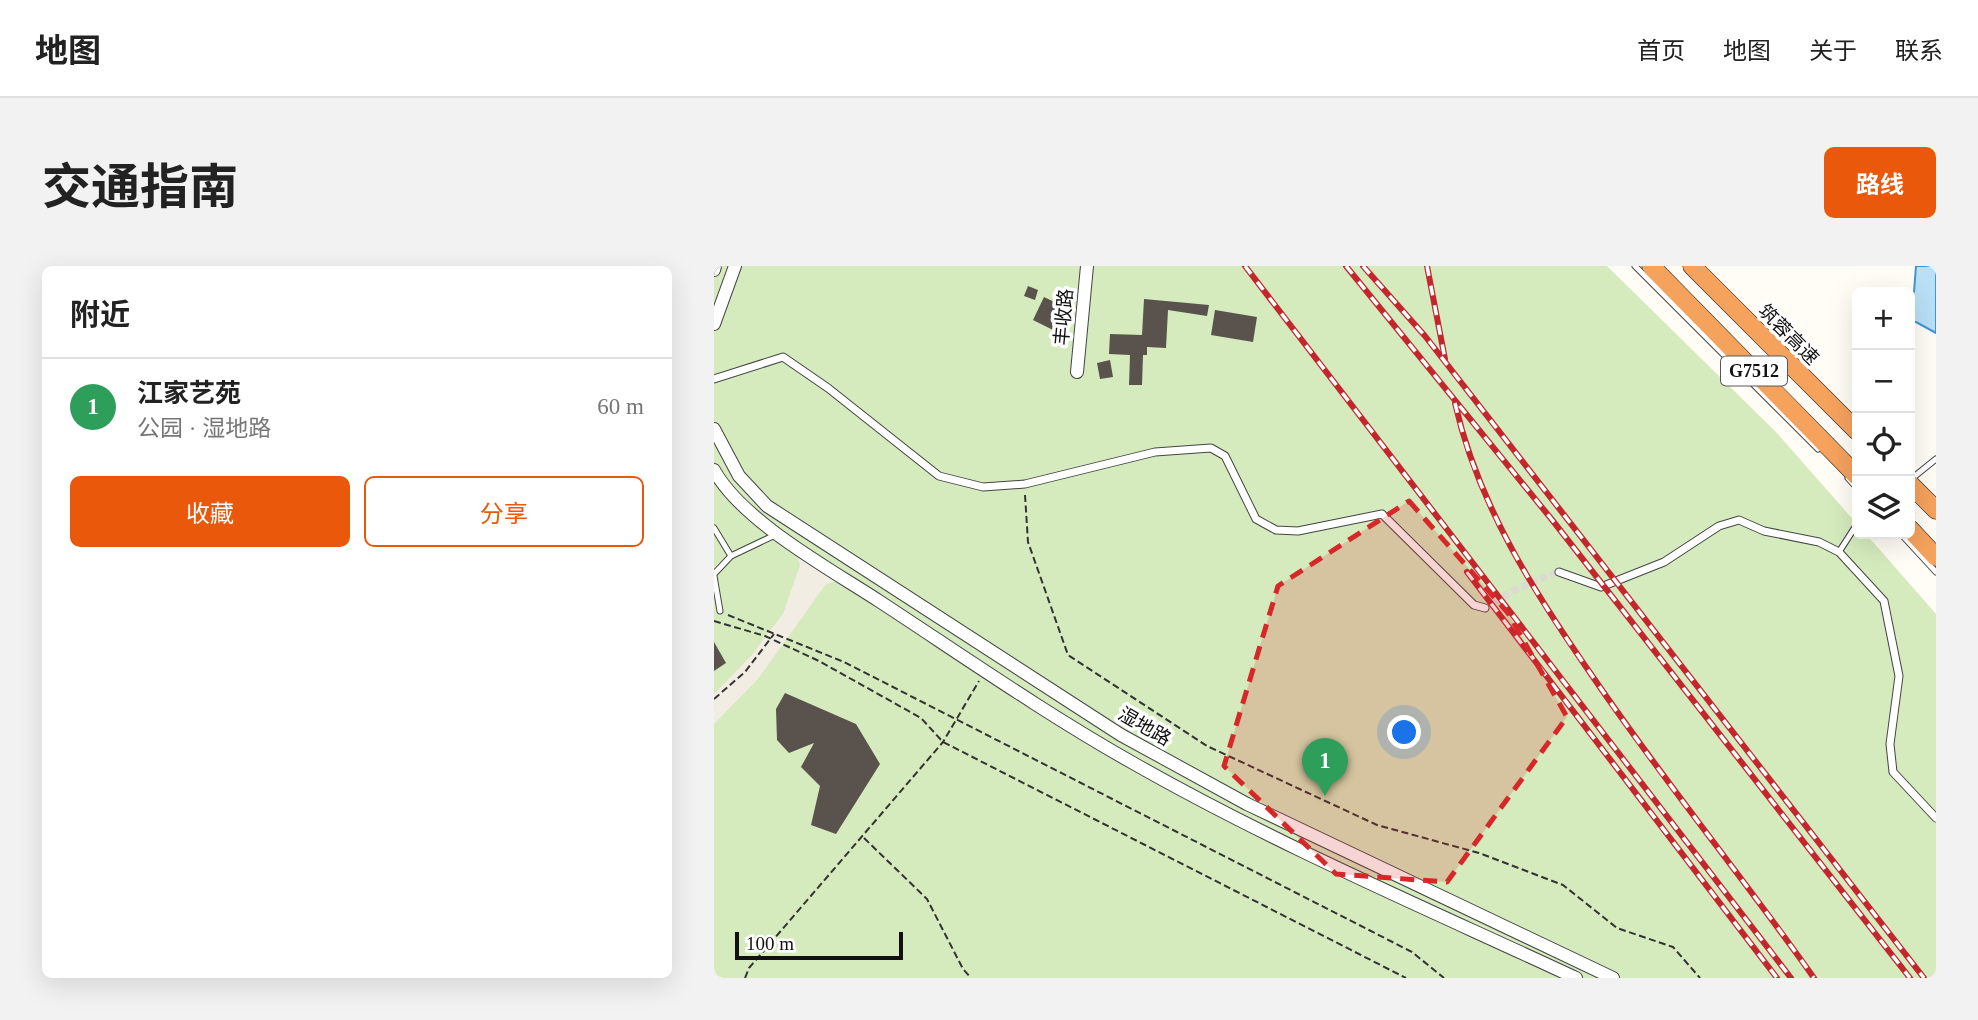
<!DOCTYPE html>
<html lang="zh">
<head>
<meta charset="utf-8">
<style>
	:root { --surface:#fff; --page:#f2f2f2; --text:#222; --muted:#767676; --line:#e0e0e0; --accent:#ea580c }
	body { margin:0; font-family:"Times New Roman","Noto Sans SC",serif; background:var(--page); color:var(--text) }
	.controls { position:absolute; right:21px; top:21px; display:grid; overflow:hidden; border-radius:10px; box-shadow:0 7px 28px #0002 }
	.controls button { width:63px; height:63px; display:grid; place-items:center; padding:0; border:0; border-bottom:2px solid var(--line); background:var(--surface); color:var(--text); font:35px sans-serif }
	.scale { position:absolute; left:21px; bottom:18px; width:168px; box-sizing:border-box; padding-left:7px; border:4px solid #111; border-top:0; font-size:19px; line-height:24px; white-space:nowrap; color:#111; -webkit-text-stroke:5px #fff; paint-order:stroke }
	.you { position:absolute; left:691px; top:467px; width:24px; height:24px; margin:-18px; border:5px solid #fff; border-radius:50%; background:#1a73e8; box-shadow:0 0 0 10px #1a73e833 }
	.badge { display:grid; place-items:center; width:46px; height:46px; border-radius:50%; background:var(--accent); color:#fff; font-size:23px; font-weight:700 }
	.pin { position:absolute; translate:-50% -58px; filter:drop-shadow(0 2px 4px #0008) }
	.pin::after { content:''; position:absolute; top:37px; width:24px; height:21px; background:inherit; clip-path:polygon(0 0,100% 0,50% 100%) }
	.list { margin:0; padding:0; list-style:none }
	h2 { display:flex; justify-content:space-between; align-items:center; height:91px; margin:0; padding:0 28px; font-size:30px }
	h2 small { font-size:23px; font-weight:400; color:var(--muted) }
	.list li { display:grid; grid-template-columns:46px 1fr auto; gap:21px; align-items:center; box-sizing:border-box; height:98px; padding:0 28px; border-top:2px solid var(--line) }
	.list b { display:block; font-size:26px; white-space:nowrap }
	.list p { margin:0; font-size:23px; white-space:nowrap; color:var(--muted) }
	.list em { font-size:23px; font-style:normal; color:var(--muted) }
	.actions { display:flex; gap:14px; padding:21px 28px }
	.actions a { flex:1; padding:16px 0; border:2px solid var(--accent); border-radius:10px; text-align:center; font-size:24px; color:var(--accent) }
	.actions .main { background:var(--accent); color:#fff }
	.icon { flex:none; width:38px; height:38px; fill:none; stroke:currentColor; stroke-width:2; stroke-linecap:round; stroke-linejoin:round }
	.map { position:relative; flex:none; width:1222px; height:712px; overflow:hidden; border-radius:10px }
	header { display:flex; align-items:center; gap:42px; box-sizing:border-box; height:98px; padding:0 35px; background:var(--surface); border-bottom:2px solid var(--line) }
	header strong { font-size:33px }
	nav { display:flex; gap:38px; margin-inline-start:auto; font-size:24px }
	.intro { display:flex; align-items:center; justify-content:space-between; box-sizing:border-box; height:168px; padding:0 42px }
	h1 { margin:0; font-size:49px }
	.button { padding:18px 32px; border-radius:10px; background:var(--accent); color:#fff; font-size:24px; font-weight:700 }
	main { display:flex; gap:42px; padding:0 42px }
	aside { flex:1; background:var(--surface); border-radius:10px; box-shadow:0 7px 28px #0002 }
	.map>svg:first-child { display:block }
</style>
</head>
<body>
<header>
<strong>地图</strong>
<nav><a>首页</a><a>地图</a><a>关于</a><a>联系</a></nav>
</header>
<div class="intro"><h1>交通指南</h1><a class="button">路线</a></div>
<main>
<aside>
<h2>附近<small></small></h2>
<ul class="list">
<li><span class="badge" style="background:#2e9e5b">1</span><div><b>江家艺苑</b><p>公园 · 湿地路</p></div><em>60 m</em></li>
</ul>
<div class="actions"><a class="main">收藏</a><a>分享</a></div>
</aside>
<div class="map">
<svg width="1222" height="712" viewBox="0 0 1222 712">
	<rect width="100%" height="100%" fill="#fffdf5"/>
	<path fill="#d5ebbd" d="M0 0H893L1063 167 1143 258V268H1152L1222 348V712H0Z"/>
	<path fill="#f1ede2" d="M82 284 128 314 112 318 44 413 0 458V428L37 390 69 348 86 299Z"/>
	<path fill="#b9e0f7" stroke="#3f96cf" stroke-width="2" d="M1202 0H1222V67L1202 56H1196V27L1200 26Z"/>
	<g fill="#5a524d">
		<path d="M314 20 324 24 321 34 310 30Z"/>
		<path d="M330 31 351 41 339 64 319 54Z"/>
		<path d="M430 33 495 39 493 50 454 44 452 82 433 81V89H429L428 119H415L416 89 395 88 396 68 428 69Z"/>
		<path d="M501 44 543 51 539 76 497 69Z"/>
		<path d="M396 94 399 111 386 113 383 97Z"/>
		<path d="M0 376 12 397 0 405Z"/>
		<path d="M71 427 142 458 166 498 122 568 97 559 106 520 87 501 100 477 75 487 63 474 62 443Z"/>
	</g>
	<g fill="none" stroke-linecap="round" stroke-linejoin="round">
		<path stroke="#dbdad3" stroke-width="7" stroke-dasharray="7 3.5" stroke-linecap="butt" d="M771 342 806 321 845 306"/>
		<defs>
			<g id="service">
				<path d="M921 0 1104 183"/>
				<path d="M1134 212 1143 222"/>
				<path d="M1196 214 1222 193"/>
				<path d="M0 262 17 290"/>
				<path d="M1187 268 1222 306"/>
				<path d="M1125 286 1143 258"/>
				<path d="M0 308 17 290 61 269"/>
				<path d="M0 310 6 345"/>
			</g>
			<g id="pedestrian">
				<path d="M0 113 69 91 114 122 225 210 269 221 311 218 441 186 497 182 511 190 542 253 562 264 584 265 668 248 760 339 771 342"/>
				<path d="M845 306 887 321 950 296 1005 260 1025 254 1050 265 1105 276 1125 286 1170 335 1185 410 1176 478 1179 506 1222 552"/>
			</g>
			<g id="tertiary">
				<path d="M0 4 1 0"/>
				<path d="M0 58 21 0"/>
				<path d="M363 106 373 0"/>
				<path d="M0 163 25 210 53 240 407 469 533 538 899 712"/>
				<path d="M0 204C28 255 116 303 165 335 249 390 332 448 419 497 561 578 714 643 862 712"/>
			</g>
			<g id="motorway">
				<path d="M937 0 1143 210"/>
				<path d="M978 0 1143 165"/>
				<path d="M1196 218 1222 244"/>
				<path d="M1196 263 1222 291"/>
			</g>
		</defs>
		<use href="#service" stroke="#444" stroke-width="7"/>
		<use href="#pedestrian" stroke="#444" stroke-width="9"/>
		<use href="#tertiary" stroke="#444" stroke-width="14"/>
		<use href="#motorway" stroke="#222" stroke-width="19"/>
		<g stroke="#333" stroke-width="2" stroke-dasharray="7 3.5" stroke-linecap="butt">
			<path d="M311 229 314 276 354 389 493 480 663 559 765 587 849 619 903 662 959 681 986 712"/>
			<path d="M1196 242 1202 249"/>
			<path d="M14 349 130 396 698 686 730 712"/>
			<path d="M0 355 51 370 105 395 207 452 229 476 692 712"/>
			<path d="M0 433 31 406 60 368"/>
			<path d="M150 572 213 633 249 703 257 712"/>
			<path d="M31 712 35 702 229 476 265 415"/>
		</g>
		<use href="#service" stroke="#fff" stroke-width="5"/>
		<use href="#pedestrian" stroke="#fff" stroke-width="7"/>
		<use href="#tertiary" stroke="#fff" stroke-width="12"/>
		<use href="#motorway" stroke="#f5a25d" stroke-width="18"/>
		<defs>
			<g id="rail">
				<path d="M531 0 1077 712"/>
				<path d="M632 0 839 255 1196 712"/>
				<path d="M649 0 711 70 1210 712"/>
				<path d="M713 0 731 93"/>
				<path d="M741 137C764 239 820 326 879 411 949 514 1028 610 1100 712"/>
				<path d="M753 306 1063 712"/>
			</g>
		</defs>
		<use href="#rail" stroke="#c4262e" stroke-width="6"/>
		<use href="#rail" stroke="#fff" stroke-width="3.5" stroke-dasharray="10" stroke-linecap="butt"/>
	</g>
	<path fill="#d62828" fill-opacity="0.2" stroke="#d62828" stroke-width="5" stroke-dasharray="14 9" stroke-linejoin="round" d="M695 235 794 347 853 451 733 616 622 608 510 500 564 320Z"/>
	<g text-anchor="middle" stroke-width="7" stroke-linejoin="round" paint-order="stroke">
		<rect fill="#fff" stroke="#585858" stroke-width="2" x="1007" y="90.5" width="66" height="29" rx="5"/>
		<g font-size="18" font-weight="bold" fill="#111">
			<text x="1040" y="111">G7512</text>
		</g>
		<g font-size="19" fill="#111" stroke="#fff">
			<text transform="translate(349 51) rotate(-85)" y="7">丰收路</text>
			<text transform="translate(1075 68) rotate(45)" y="7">筑蓉高速</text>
			<text transform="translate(431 460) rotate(30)" y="7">湿地路</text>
		</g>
	</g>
</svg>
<div class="controls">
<button>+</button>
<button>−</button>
<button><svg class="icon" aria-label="locate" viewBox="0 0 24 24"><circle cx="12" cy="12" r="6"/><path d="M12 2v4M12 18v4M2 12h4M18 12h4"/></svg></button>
<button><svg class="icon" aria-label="layers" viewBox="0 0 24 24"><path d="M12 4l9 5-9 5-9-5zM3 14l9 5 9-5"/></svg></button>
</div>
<div class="scale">100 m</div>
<div class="you"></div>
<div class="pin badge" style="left:611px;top:530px;background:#2e9e5b">1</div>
</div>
</main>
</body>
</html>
